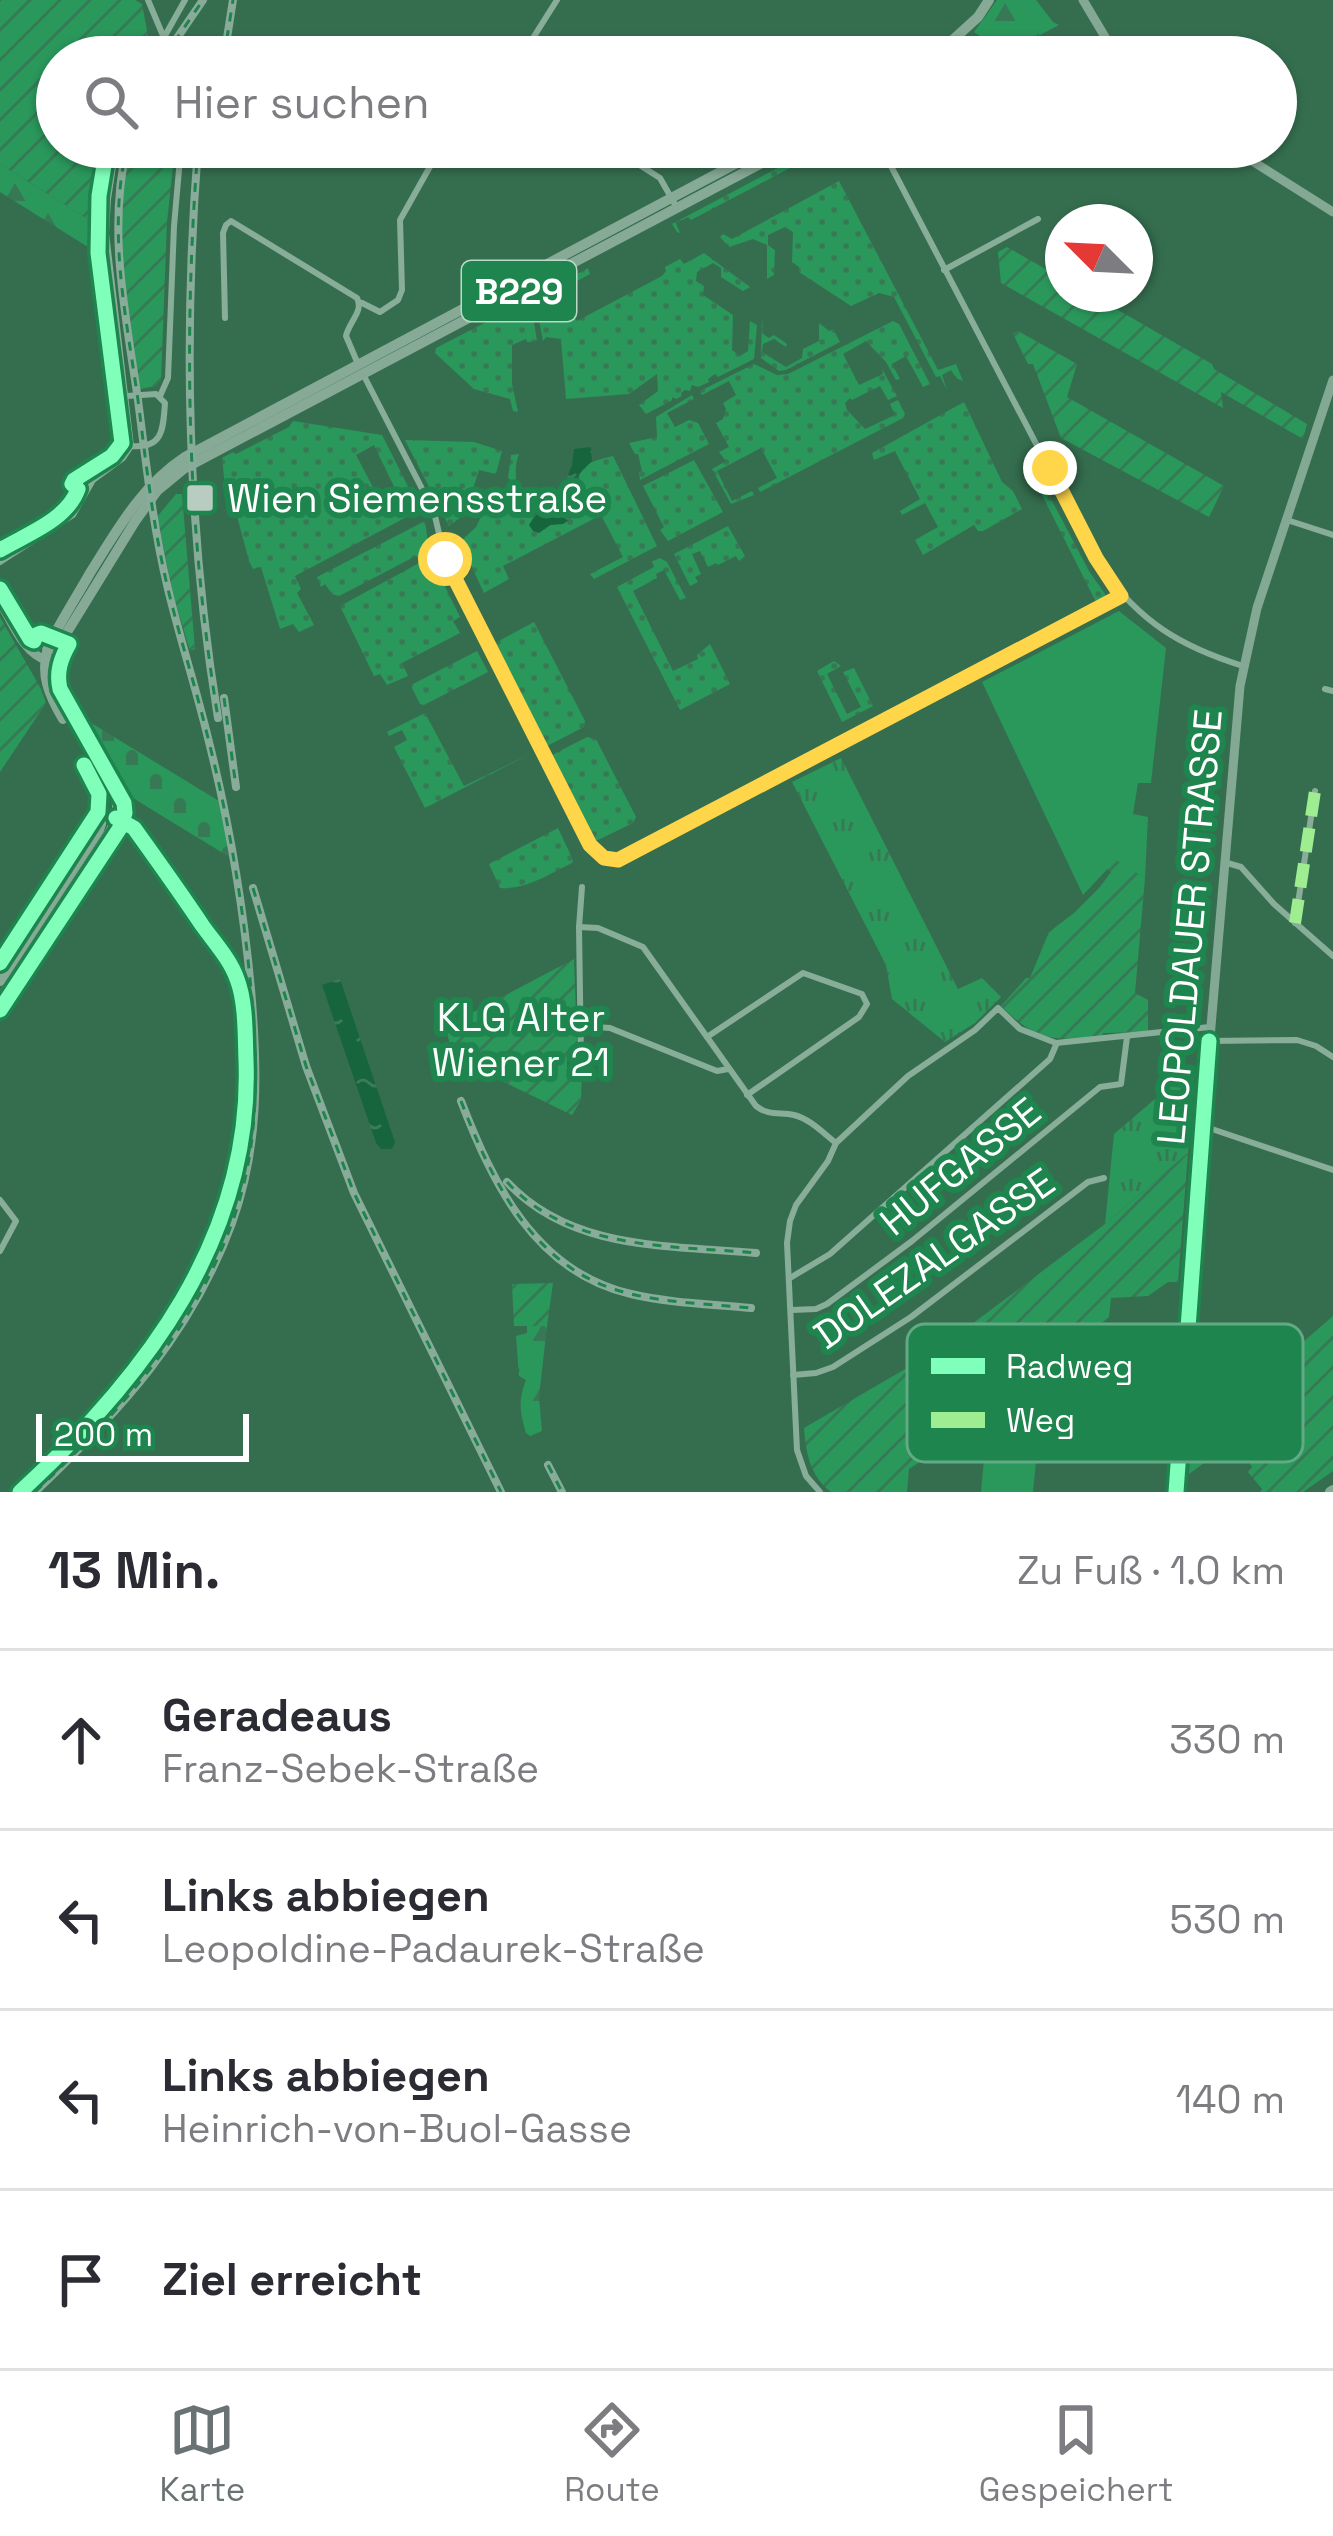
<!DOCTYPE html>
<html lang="de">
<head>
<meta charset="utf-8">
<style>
	:root { --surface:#fff; --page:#f7f7f7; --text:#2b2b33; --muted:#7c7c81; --line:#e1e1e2; --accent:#6a7373 }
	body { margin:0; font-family:"Space Grotesk",sans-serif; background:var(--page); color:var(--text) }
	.compass { position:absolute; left:1045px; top:204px; width:108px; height:108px; border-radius:50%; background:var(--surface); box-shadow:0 3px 9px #0004; rotate:294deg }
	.scale { position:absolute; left:36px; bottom:30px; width:213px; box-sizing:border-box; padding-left:12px; border:6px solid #fff; border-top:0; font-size:33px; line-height:42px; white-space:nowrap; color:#fff; -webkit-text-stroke:9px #1e854e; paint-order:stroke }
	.stop { position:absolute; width:36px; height:36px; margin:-27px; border:9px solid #ffd54a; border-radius:50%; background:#fff }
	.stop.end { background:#ffd54a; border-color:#fff; box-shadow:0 3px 12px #0008 }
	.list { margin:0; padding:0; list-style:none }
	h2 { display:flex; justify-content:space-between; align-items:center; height:156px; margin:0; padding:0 48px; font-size:51px }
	h2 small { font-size:39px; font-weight:400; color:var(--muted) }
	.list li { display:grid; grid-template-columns:78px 1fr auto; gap:36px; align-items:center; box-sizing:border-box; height:180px; padding:0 48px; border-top:3px solid var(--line) }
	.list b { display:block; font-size:45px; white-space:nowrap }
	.list p { margin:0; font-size:39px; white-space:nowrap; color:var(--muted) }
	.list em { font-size:39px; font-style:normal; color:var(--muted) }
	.icon { flex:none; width:66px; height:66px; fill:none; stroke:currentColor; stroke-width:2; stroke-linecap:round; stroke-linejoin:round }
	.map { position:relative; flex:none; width:1333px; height:1492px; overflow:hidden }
	.search { position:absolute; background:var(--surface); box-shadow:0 3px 9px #0004; left:36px; right:36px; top:36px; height:132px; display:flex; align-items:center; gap:30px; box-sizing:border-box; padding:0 42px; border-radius:66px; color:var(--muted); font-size:45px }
	.sheet { height:876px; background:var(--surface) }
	nav { display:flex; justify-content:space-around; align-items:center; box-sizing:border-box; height:168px; border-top:3px solid var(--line); background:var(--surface); font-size:33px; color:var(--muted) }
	nav a { display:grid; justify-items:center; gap:6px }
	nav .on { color:var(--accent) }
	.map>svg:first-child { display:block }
</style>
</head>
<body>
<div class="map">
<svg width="1333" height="1492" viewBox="0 0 1333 1492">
	<defs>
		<pattern id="grass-dots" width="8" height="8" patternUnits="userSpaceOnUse" patternTransform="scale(3)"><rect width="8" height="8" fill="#2a975b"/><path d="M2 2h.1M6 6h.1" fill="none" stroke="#387955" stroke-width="1.8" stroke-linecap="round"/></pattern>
		<pattern id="forest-firs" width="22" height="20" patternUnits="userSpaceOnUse" patternTransform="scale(3)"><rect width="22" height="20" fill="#2a975b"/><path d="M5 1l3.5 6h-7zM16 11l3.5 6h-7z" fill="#387955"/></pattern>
		<pattern id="cemetery-stones" width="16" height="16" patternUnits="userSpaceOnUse" patternTransform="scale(3)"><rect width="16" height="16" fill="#2a975b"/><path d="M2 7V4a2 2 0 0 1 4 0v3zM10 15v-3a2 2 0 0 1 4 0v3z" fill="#387955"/></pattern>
		<pattern id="park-tufts" width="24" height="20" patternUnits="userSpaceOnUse" patternTransform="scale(3)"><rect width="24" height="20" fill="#2a975b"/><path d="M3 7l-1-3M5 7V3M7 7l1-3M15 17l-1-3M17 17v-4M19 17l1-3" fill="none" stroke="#387955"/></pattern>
		<pattern id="garden-furrows" width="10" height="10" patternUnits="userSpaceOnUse" patternTransform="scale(3)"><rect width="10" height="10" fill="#2a975b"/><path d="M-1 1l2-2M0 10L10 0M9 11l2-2" fill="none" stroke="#387955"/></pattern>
		<pattern id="water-ripples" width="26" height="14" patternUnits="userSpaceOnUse" patternTransform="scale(3)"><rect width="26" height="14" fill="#17653c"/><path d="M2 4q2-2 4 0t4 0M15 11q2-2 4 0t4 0" fill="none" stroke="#3a7c59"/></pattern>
	</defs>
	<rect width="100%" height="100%" fill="#356e4f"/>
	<g fill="url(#grass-dots)" fill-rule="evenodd">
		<path d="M817 147H830L691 220 688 217 676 223 680 233 677 232 672 224Z"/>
		<path d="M839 181 938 370 956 364 963 381 956 378 951 370 942 375 947 390 940 376 936 377 894 297 879 293 851 306 799 272V267L792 262 793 232 785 227 768 235V245L775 250 774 275 767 279V245L753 239 729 247 720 237 723 234 732 239Z"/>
		<path d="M704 253 750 287 743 291 721 277V268L713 263 697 272 696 281 704 286 703 295 733 315 732 350 740 356 748 351 750 321 757 325 754 359 718 377 715 374 708 379 709 382 698 387 692 385 690 391 685 390 681 393 682 396 676 399 673 397 671 401 646 414 639 405 658 391 657 374 629 394 566 399 561 339 546 337 543 341 537 310 543 306 537 295 588 268 590 274 555 293 559 302 565 301 577 321 662 276 666 271 665 267 680 259 684 264Z"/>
		<path d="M523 303 533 316 537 341 527 342 526 339 512 345V384L518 412 513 411 510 399 474 389 435 353 436 348Z"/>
		<path d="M762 317 763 334 769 338 774 335 787 344 786 347 774 339 763 344 762 352 786 367 802 358 803 349 819 341V323L829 331 833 329 840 342 786 370 779 371 761 358Z"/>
		<path d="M893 321 899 324 930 384 923 387 906 356 892 364 900 379 896 380 886 362 866 341 843 354 859 385 883 374 882 369 897 396 888 400 880 386 852 400 850 398 845 403 847 410 865 429 895 415 890 404 898 400 905 414 903 418 760 492 758 488 777 478 761 448 717 471 732 501 752 491 754 495 731 504 712 469 726 461 719 452 729 447 716 423 723 419 726 409 723 403 736 395 729 381 702 395 700 391 754 364 777 375 788 374Z"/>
		<path d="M692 395 694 399 667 413 675 427 689 420 698 423 709 444 640 480 639 472 642 471 638 454H635L629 443 657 437 656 417Z"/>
		<path d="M964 402 1002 482 1013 491 1022 509 983 531H978L974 525 923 555 915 540 938 527 925 503 902 515 900 511 920 499 895 451 874 460 872 453Z"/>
		<path d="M293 421 382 435 420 510 295 576 301 589 297 593 314 625 299 632 293 624 280 629 261 567 253 569 249 561 233 501 226 496 222 458 233 452 236 454 289 427ZM374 445 401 501 385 510 356 455Z"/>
		<path d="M405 440 474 442 502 451 496 474 479 470 465 514 449 526Z"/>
		<path d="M519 454C511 474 521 490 514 507L535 513 532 520 544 530C562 514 568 531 583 501 573 469 582 463 613 456L657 546 594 579 590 574 623 557 601 515 503 566 509 579 484 593 460 542 476 527 491 497H507L514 482 508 478 511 455Z"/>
		<path d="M694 460 723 512 668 541 660 530 664 527 643 486Z"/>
		<path d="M1040 478 1089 571 1107 597 1096 602 1037 485Z"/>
		<path d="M425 521 430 556 460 617 453 621 460 633 402 663 408 676 387 685 380 674 374 676 340 606 421 562 416 556 339 596 332 594 325 584 321 587 317 577Z"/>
		<path d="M728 526 745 556 739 561 736 556 718 565 716 563 708 567 700 551 692 554 701 574 695 577 698 582 690 586 674 554Z"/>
		<path d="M660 558 667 562 686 598 680 600 664 570 656 574 657 578 633 591 673 671 698 659 697 655 710 644 730 684 680 710 617 587 654 567 652 561Z"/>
		<path d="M534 622 585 721 584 727 547 746 495 643Z"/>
		<path d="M477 651 488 672 424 705 420 704 412 688 413 684Z"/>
		<path d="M834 661 841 666 827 674 847 714 861 707 843 672 854 668 873 706 842 722 817 671Z"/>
		<path d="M425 713 464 786 530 754 425 808 394 747 407 740 402 730 389 736 387 732Z"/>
		<path d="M587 737 596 739 636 817 633 823 596 841 552 755Z"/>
		<path d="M558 828 573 860 572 863C550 874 525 890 500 888L489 864Z"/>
	</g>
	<g fill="url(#forest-firs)">
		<path d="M997 0H1036L1053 22 1059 25 1012 50 1008 55 974 32Z"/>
		<path d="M0 164 96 224V252L0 192Z"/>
		<path d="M527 1326H547L539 1397 542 1431 530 1436 526 1433C520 1411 518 1401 526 1380L519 1376 516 1336 527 1333Z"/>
	</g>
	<path fill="url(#cemetery-stones)" d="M78 715 219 801 231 858 123 792Z"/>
	<g fill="url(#park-tufts)">
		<path d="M841 758 958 989 982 978 1001 997 975 1023 945 1042 892 999 886 965 792 782Z"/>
		<path d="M1195 1065 1188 1153 1105 1224 1114 1134Z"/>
	</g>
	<g fill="url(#garden-furrows)">
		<path d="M0 0H135L142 4 148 36 140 57H57V147H105L97 194 96 224 0 164Z"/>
		<path d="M130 147H175L167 222 161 380 156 386 140 389C128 308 111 229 130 147Z"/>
		<path d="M1007 247 1063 279V294H1090L1212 364 1214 369 1307 424 1303 439 1221 392 1223 408 1001 283 998 252Z"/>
		<path d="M1018 331 1077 364 1067 397 1224 486 1209 517 1061 438 1033 364H1028L1013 334Z"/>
		<path d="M176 494H182L195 649 190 651 173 594 157 517Z"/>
		<path d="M0 617 41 689 46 703 0 772Z"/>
		<path d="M1116 859 1145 878 1135 993 1148 1000V1032L1103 1033 1102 1037C1053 1040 1039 1043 1001 1006L1026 978H1030L1049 932 1074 913 1100 887 1111 872 1107 869Z"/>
		<path d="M574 959 577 1041 567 1052V1073L582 1072 581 1100 572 1115 454 1058 445 1027Z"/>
		<path d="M1188 1153 1178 1282H1168L1148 1296 1111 1298 1109 1317 1098 1326 1094 1340 1085 1431 979 1422 909 1469 907 1492H831C810 1476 806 1453 804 1428L936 1351 1105 1224Z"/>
		<path d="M553 1283 547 1326H514L512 1284Z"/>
		<path d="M1333 1316V1471L1303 1492H1260L1262 1489 1248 1472 1252 1467 1249 1462 1237 1459 1227 1462 1219 1452 1189 1474 1192 1430 1272 1369Z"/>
	</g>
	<g fill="#2a975b">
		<path d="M1119 611 1166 648 1151 783H1138L1133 814 1148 817 1145 878 1116 860 1083 895 982 682Z"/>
		<path d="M986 1437 1038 1442 1033 1492H981Z"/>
	</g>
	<g fill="url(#water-ripples)">
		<path d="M591 447 592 461 578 475C576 489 586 499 580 513L563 524 550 525 539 533 533 531 529 525C537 510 554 505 566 490L563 487 572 465 574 449Z"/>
		<path d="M340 979 395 1142 392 1149H381L376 1143 322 985Z"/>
	</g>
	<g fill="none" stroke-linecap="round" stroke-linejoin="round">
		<g stroke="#88ad99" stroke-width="6">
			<path d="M148 0 164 38 186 57"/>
			<path d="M153 57 185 0"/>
			<path d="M507 57 533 38 557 0"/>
			<path d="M611 147 660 178 677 208"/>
			<path d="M881 147 1101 568C1141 622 1179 646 1243 666"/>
			<path d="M944 270 1038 219"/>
			<path d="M362 303 380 312 398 300 402 290 400 220 441 147"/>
			<path d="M225 318 223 233 226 225 231 221 357 298C364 311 349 322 346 336L358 364"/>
			<path d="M364 376 434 512 445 559 590 846C600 859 611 862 627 856L1121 596"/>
			<path d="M127 396 156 394 165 403C163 428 164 449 131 446"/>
			<path d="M160 396 168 378 174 226 181 147"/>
			<path d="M1287 520 1333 535"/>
			<path d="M0 562 73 515 93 480 123 458 131 446 106 233 108 199 116 147"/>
			<path d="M1325 689 1333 691"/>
			<path d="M1224 862 1241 867 1274 904 1333 956"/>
			<path d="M1295 923 1315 791"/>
			<path d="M579 927 598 928 643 947 756 1106C769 1116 779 1112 794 1115 810 1119 823 1133 836 1143"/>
			<path d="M580 1026 610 1028 717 1071 728 1069"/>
			<path d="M707 1037 803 973 862 994 867 1004 859 1017 747 1095"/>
			<path d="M1209 1041 1297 1040 1316 1046 1333 1057"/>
			<path d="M581 1062 579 927 582 887"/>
			<path d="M1203 1126 1333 1170"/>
			<path d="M0 1200 16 1221 0 1251"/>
			<path d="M790 1278 830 1254 1050 1059 1056 1045"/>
			<path d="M792 1310 816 1309 827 1304 912 1241 1100 1087 1121 1084 1127 1037"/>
			<path d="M793 1375 816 1373 833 1367 911 1317 1088 1182 1104 1178"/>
			<path d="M91 1423C167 1339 230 1239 244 1125 249 1079 244 1033 240 987L235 973 134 828 104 814"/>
			<path d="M1094 1429 1102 1333 1105 1326 1186 1329"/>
			<path d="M820 1492 806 1476 797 1450 787 1243 790 1221 796 1205 828 1161 836 1143 908 1076 975 1030 998 1008 1020 1029 1056 1043 1210 1027"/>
		</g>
		<g stroke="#83a994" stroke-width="9">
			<path d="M1083 0 1117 57"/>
			<path d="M1230 147 1333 212"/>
			<path d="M0 589 29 637 52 649"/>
			<path d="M0 602C13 624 23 653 48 661"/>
			<path d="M1176 1492 1195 1214 1240 686 1257 608 1333 380"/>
		</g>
		<g stroke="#87aa96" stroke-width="10">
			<path d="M934 57 978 17 989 0"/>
			<path d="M63 719C49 695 40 675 48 647 60 622 76 598 90 573 117 530 142 485 185 457L767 147"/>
			<path d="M0 981 99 830C107 809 105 791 94 771"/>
			<path d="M0 999 108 835C116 822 120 810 115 795L58 693 54 676V662L64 637 136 520 157 491 185 468 792 147"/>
			<path d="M1330 1492 1333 1490"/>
		</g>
		<defs>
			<g id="rail">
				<path d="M164 57 203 0"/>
				<path d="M224 57 233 0"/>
				<path d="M198 147C183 339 187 528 218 718"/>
				<path d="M224 698 236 787"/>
				<path d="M253 888 306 1066 354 1193 501 1492"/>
				<path d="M461 1101C493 1184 535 1272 631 1294 669 1303 711 1304 751 1308"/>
				<path d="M507 1182C571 1251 669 1245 756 1253"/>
				<path d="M548 1465 562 1492"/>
				<path d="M35 1492C119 1412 191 1335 232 1223 260 1146 258 1070 251 989 243 904 229 821 208 738 196 688 180 639 168 589 153 527 146 463 138 400 126 316 107 231 127 147"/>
			</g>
		</defs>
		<use href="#rail" stroke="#89ac9a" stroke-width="8"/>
		<use href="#rail" stroke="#1e854e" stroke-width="3" stroke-dasharray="9" stroke-linecap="butt"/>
		<path stroke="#9fed91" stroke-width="12" stroke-dasharray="24 12" stroke-linecap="butt" d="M1295 923 1315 791"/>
		<defs>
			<g id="cycleway">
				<path d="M0 550C27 534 67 520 78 489L72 484 74 480 112 456 122 443 98 253 99 196 107 147"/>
				<path d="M0 589 30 639 34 641 36 635 41 633 69 644C61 658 56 672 60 689L124 803 125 813 120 828 0 1010"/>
				<path d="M0 963 98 812 99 794 84 765"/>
				<path d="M20 1492C144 1378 253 1238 246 1060 245 1035 246 1002 237 979 230 959 214 942 202 925 180 892 157 860 134 828L116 818"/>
				<path d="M1176 1492 1209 1041"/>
			</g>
		</defs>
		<use href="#cycleway" stroke="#1e854e" stroke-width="22"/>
		<use href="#cycleway" stroke="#80ffba" stroke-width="15"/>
	</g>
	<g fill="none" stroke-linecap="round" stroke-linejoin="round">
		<path stroke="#ffd54a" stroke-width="15" d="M445 559 590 845 604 858 618 860 1121 596 1096 558 1050 468"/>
	</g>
	<rect fill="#b8ccc1" stroke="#1e854e" stroke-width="4.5" x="185" y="483" width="30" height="30" rx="6"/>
	<g text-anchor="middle" stroke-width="12" stroke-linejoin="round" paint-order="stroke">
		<rect fill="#1e854e" stroke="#bcdaca" stroke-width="3" x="462" y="261" width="114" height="60" rx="9"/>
		<g font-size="36" font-weight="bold" fill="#fff">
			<text x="519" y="304">B229</text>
		</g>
		<g font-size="39" fill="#fff" stroke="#1e854e" text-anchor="start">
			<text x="227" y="512">Wien Siemensstraße</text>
		</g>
		<g font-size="39" fill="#fff" stroke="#1e854e">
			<text transform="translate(1189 927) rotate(-85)" y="14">LEOPOLDAUER STRASSE</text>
			<text transform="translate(960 1166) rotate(-39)" y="14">HUFGASSE</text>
			<text transform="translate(934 1258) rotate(-35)" y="14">DOLEZALGASSE</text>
		</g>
		<g font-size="39" fill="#f7fefa" stroke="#1e854e">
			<text x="521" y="1031">KLG Alter<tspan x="521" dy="45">Wiener 21</tspan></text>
		</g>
	</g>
	<rect x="907" y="1324" width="396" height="138" rx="18" fill="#1e854e" stroke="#62aa83" stroke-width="3"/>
	<rect x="931" y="1358" width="54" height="16" fill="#80ffba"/>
	<rect x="931" y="1412" width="54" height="16" fill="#9fed91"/>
	<g font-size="33" fill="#fff">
		<text x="1006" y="1378">Radweg</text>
		<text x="1006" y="1432">Weg</text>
	</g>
</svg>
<svg class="compass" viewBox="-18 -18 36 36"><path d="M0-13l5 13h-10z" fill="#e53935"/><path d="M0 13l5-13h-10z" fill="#7c7c81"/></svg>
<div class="scale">200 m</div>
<div class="stop" style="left:445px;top:559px"></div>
<div class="stop end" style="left:1050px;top:468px"></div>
<div class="search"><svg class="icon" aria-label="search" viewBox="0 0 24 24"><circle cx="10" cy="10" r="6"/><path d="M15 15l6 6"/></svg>Hier suchen</div>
</div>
<section class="sheet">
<h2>13 Min.<small>Zu Fuß · 1.0 km</small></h2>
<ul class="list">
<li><svg class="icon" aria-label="ahead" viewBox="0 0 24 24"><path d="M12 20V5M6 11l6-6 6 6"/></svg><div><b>Geradeaus</b><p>Franz-Sebek-Straße</p></div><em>330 m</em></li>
<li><svg class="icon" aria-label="left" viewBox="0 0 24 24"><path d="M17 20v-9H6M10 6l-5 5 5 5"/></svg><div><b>Links abbiegen</b><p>Leopoldine-Padaurek-Straße</p></div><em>530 m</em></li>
<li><svg class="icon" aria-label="left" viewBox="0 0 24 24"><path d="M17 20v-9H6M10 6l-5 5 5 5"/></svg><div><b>Links abbiegen</b><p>Heinrich-von-Buol-Gasse</p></div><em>140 m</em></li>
<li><svg class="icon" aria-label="arrive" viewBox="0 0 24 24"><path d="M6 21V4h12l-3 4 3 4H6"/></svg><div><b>Ziel erreicht</b></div></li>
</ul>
</section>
<nav>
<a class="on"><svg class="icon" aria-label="map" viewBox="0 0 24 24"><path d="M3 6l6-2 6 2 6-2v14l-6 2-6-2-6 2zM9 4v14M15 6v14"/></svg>Karte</a>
<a><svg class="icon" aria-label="directions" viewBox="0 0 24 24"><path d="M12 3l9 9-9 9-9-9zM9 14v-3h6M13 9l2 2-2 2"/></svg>Route</a>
<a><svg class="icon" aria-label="saved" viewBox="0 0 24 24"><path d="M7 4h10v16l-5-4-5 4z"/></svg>Gespeichert</a>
</nav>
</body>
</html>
